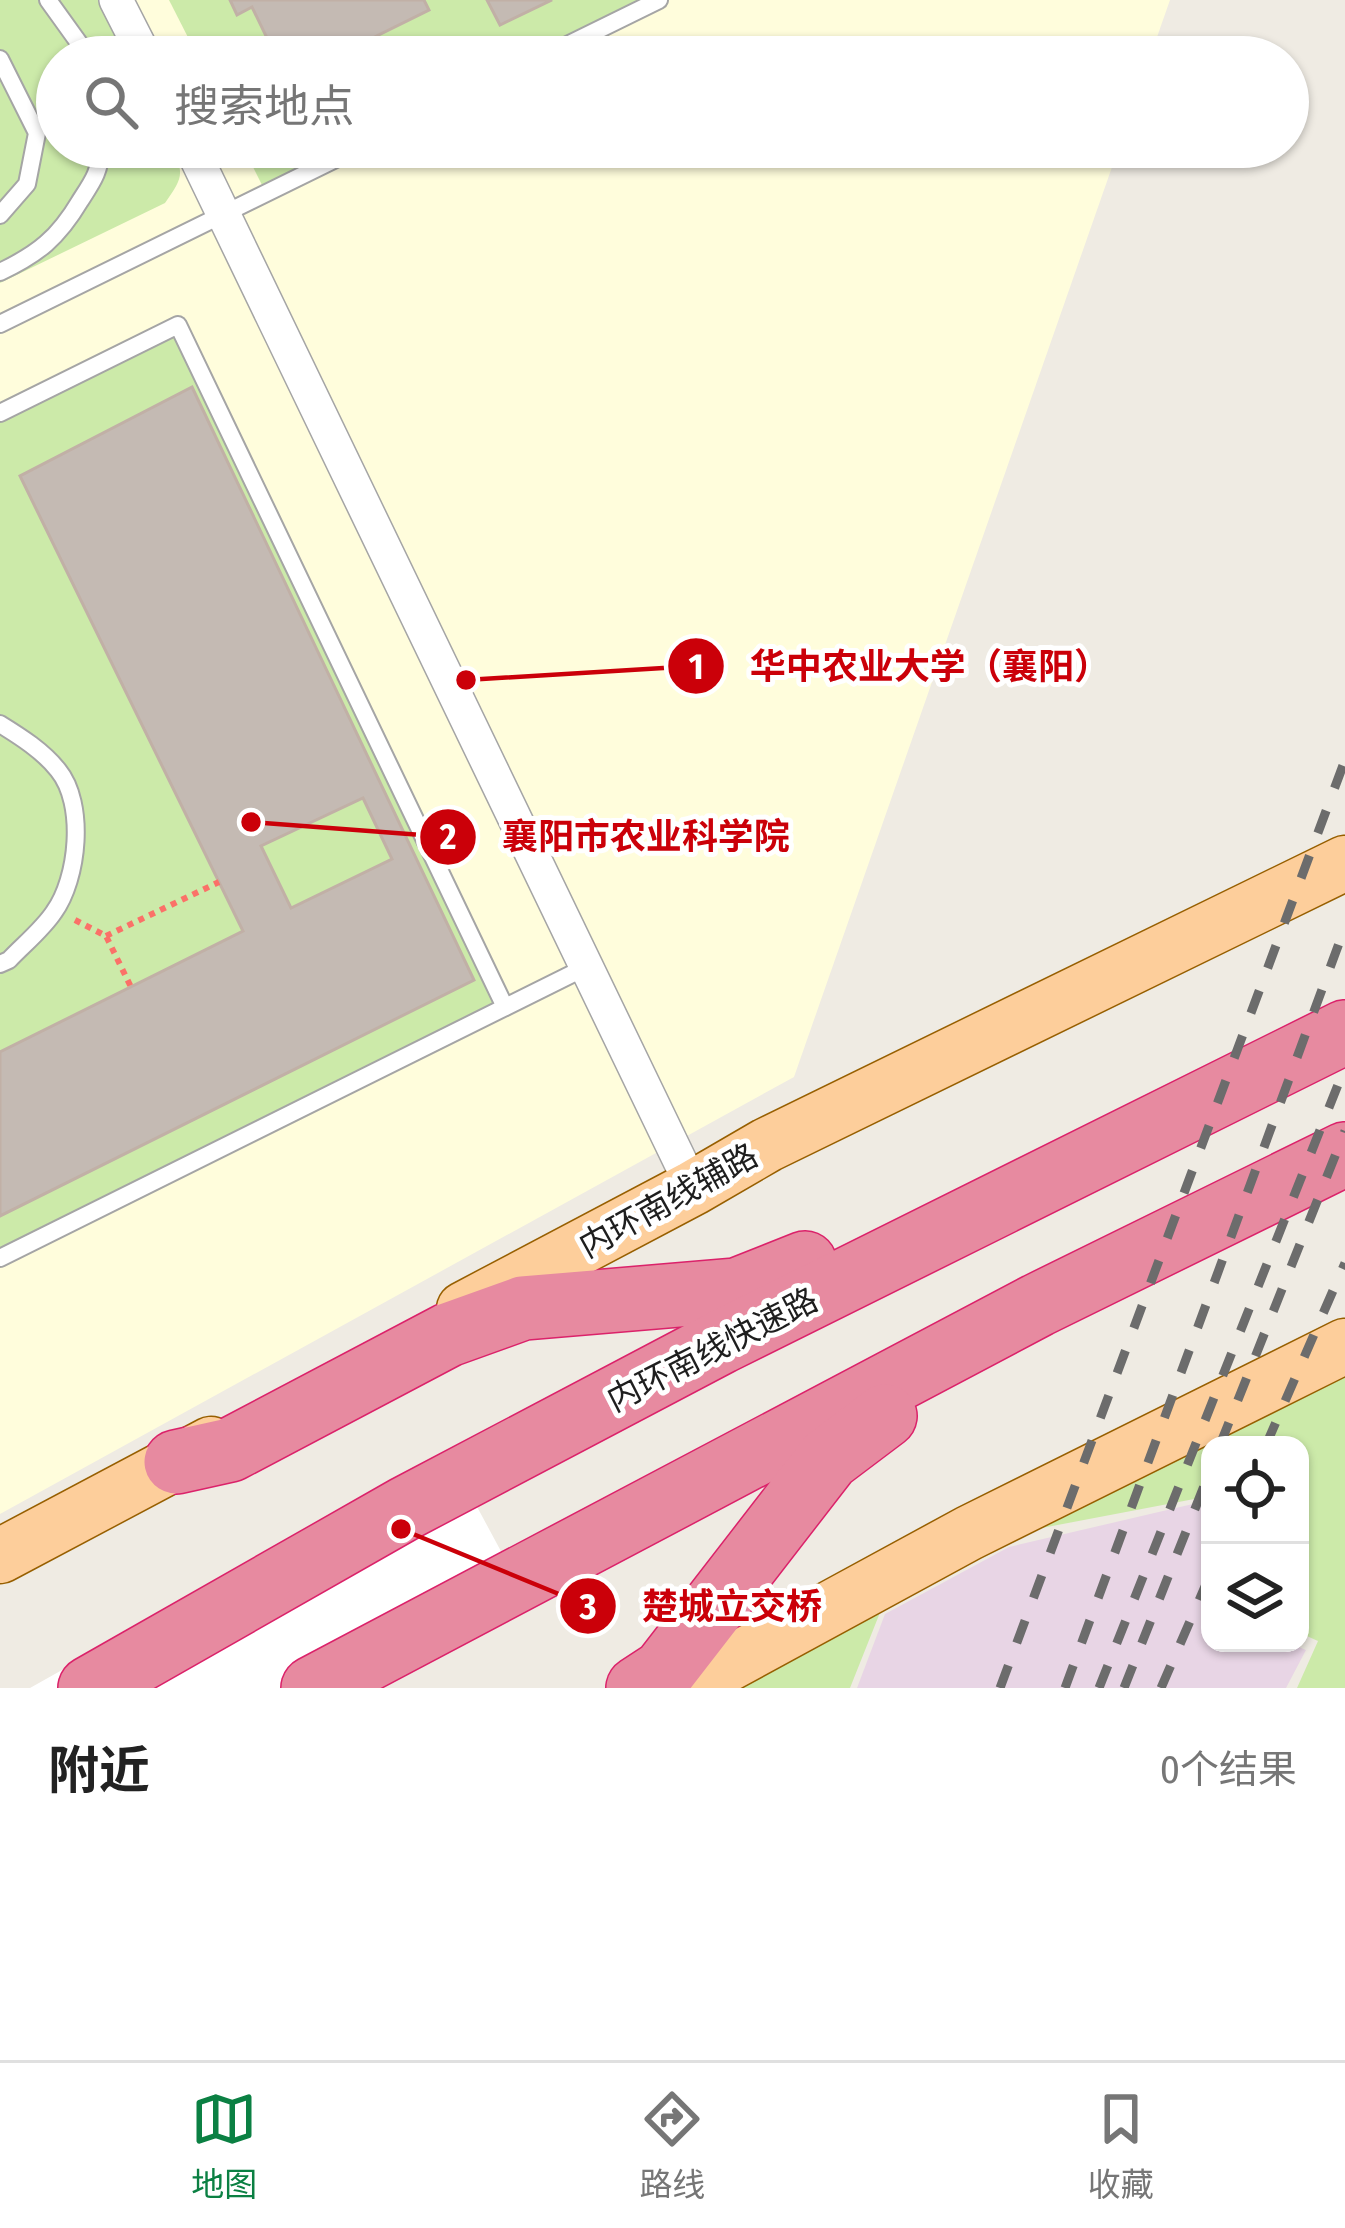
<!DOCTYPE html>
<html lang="zh">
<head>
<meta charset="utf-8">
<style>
	:root { --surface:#fff; --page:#f2f2f2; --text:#222; --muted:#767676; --line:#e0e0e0; --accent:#0b8043 }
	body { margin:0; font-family:"Fira Sans Condensed","Noto Sans SC",sans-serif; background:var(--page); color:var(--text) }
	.controls { position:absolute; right:36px; bottom:36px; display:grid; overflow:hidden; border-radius:24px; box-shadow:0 3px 9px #0004 }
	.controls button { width:108px; height:108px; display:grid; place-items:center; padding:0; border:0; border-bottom:3px solid var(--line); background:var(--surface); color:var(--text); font:60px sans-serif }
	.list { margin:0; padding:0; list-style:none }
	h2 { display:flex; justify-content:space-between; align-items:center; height:156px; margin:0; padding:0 48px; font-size:51px }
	h2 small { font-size:39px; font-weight:400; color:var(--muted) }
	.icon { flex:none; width:66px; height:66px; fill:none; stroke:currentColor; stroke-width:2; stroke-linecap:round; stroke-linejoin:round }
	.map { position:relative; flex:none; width:1345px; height:1688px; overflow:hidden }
	.search { position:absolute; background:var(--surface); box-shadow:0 3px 9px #0004; left:36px; right:36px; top:36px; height:132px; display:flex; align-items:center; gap:30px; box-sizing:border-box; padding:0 42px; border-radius:66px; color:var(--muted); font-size:45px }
	.sheet { height:372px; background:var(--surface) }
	nav { display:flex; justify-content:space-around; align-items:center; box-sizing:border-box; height:168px; border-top:3px solid var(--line); background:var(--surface); font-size:33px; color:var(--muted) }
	nav a { display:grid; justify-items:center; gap:6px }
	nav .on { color:var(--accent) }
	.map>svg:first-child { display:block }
</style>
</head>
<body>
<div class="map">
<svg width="1345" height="1688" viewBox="0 0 1345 1688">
	<rect width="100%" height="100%" fill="#efebe3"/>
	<path fill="#e8d5e5" d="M1210 1500V1643H1289L1306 1650 1286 1688H857L885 1614 1009 1547Z"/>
	<path fill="#fffddc" d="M0 0H1170L1150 57H57V147H1119L794 1077 0 1514Z"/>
	<g fill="#cceaa9">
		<path d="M0 0H98L127 57H57V147H172C185 174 182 179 165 203L0 283Z"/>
		<path d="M169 0H659L543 57H198Z"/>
		<path d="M243 147H360L266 193Z"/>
		<path d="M178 325 505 1007 0 1258V413Z"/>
		<path d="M1345 1363V1688H1297L1318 1641 1300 1633V1445H1210V1496L1026 1531 883 1605 850 1688H706Z"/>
	</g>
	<path fill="#fff" d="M448 1453 530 1605 379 1688H30Z"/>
	<g fill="#c4bab3" stroke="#c1b0a6" stroke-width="3" fill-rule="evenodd">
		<path d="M230 0H424L429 10 334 57H257L252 48 268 40 252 7 237 15Z"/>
		<path d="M487 0H552L500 25Z"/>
		<path d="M192 387 474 980 0 1216V1052L243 931 20 476ZM363 798 392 859 291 908 261 846Z"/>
	</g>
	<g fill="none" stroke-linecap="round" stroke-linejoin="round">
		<defs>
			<g id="lane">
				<path d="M48 0 89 57"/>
				<path d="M543 57 659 0"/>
				<path d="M0 59 37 133 27 184 0 215"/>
				<path d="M0 272C38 254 58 238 80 201 93 181 100 172 101 147"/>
				<path d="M0 324 360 147"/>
				<path d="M0 413 178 325 505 1007"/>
				<path d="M0 724C21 737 43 751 58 770 86 804 78 879 54 912 42 930 23 945 9 960L0 964"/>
				<path d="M0 1258 586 967"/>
			</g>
			<g id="street">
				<path d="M116 0 145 57"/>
				<path d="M191 147 693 1188"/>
			</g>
			<g id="primary">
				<path d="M464 1309 693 1188 767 1145 1345 863"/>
				<path d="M0 1556 211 1444"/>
				<path d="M684 1688 969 1533 1345 1346"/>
			</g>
			<g id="highway">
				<path d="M176 1462 230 1450 448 1335 523 1308 737 1290 805 1263"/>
				<path d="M90 1688 406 1508 721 1342 1345 1032"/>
				<path d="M313 1688 1038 1305 1345 1154"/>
				<path d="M638 1688 664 1671 828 1459 885 1416"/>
			</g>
		</defs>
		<use href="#lane" stroke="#a5a5a5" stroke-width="20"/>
		<use href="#street" stroke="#a5a5a5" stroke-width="36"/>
		<use href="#primary" stroke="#975f00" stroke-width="57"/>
		<use href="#highway" stroke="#db226a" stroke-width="66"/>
		<g stroke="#fb7168" stroke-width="6" stroke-dasharray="6 6" stroke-linecap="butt">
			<path d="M75 920 106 936 131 987"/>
			<path d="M106 936 219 882"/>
		</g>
		<use href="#lane" stroke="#fff" stroke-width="16"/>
		<use href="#street" stroke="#fff" stroke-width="33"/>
		<use href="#primary" stroke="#fdce9b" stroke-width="54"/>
		<use href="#highway" stroke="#e78aa0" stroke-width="63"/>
		<g stroke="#6c6c6c" stroke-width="9" stroke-dasharray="24 24" stroke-linecap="butt">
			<path d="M1220 1445 1345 1131"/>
			<path d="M1266 1445 1345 1263"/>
			<path d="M1000 1688 1345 760"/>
			<path d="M1065 1688 1345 927"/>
			<path d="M1099 1688 1345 1067"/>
			<path d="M1124 1688 1210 1471"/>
			<path d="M1161 1688 1210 1575"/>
		</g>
	</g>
	<g text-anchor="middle" stroke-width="10" stroke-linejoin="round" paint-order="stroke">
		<g font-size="33" fill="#1e1e1e" stroke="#fff">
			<text transform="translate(668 1200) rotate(-29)" y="12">内环南线辅路</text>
			<text transform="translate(712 1349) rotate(-27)" y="12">内环南线快速路</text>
		</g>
	</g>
	<path fill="none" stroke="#cb0009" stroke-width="4.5" d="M466 680L696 666M251 822L448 837M401 1529L588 1606"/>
	<g fill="#cb0009" stroke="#fff" stroke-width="4.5">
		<circle cx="466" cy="680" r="12"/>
		<circle cx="251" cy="822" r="12"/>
		<circle cx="401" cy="1529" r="12"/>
		<circle cx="696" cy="666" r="30"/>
		<circle cx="448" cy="837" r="30"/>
		<circle cx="588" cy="1606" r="30"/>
	</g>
	<g font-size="36" text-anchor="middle" font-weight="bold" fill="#fff">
		<text x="696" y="679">1</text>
		<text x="448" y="849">2</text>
		<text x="588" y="1619">3</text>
	</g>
	<g font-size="36" text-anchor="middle" font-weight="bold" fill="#cb0009" stroke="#fff" stroke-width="10" stroke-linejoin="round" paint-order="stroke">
		<text x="930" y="679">华中农业大学（襄阳）</text>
		<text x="646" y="849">襄阳市农业科学院</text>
		<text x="732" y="1619">楚城立交桥</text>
	</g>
</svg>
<div class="controls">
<button><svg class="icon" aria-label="locate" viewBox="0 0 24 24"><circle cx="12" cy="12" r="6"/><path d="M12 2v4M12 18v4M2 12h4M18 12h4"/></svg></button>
<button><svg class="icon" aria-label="layers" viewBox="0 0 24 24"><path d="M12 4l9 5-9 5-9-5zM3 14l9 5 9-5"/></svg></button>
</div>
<div class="search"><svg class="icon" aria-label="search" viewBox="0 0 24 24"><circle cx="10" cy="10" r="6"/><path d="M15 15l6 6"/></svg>搜索地点</div>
</div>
<section class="sheet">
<h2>附近<small>0个结果</small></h2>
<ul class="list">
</ul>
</section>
<nav>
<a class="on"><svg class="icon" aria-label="map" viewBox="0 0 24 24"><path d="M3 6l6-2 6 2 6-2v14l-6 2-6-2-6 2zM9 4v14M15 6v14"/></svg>地图</a>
<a><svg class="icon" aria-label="directions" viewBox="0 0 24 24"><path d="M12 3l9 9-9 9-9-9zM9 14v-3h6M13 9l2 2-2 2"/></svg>路线</a>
<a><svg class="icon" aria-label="saved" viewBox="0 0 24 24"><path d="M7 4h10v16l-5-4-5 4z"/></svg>收藏</a>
</nav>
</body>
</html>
